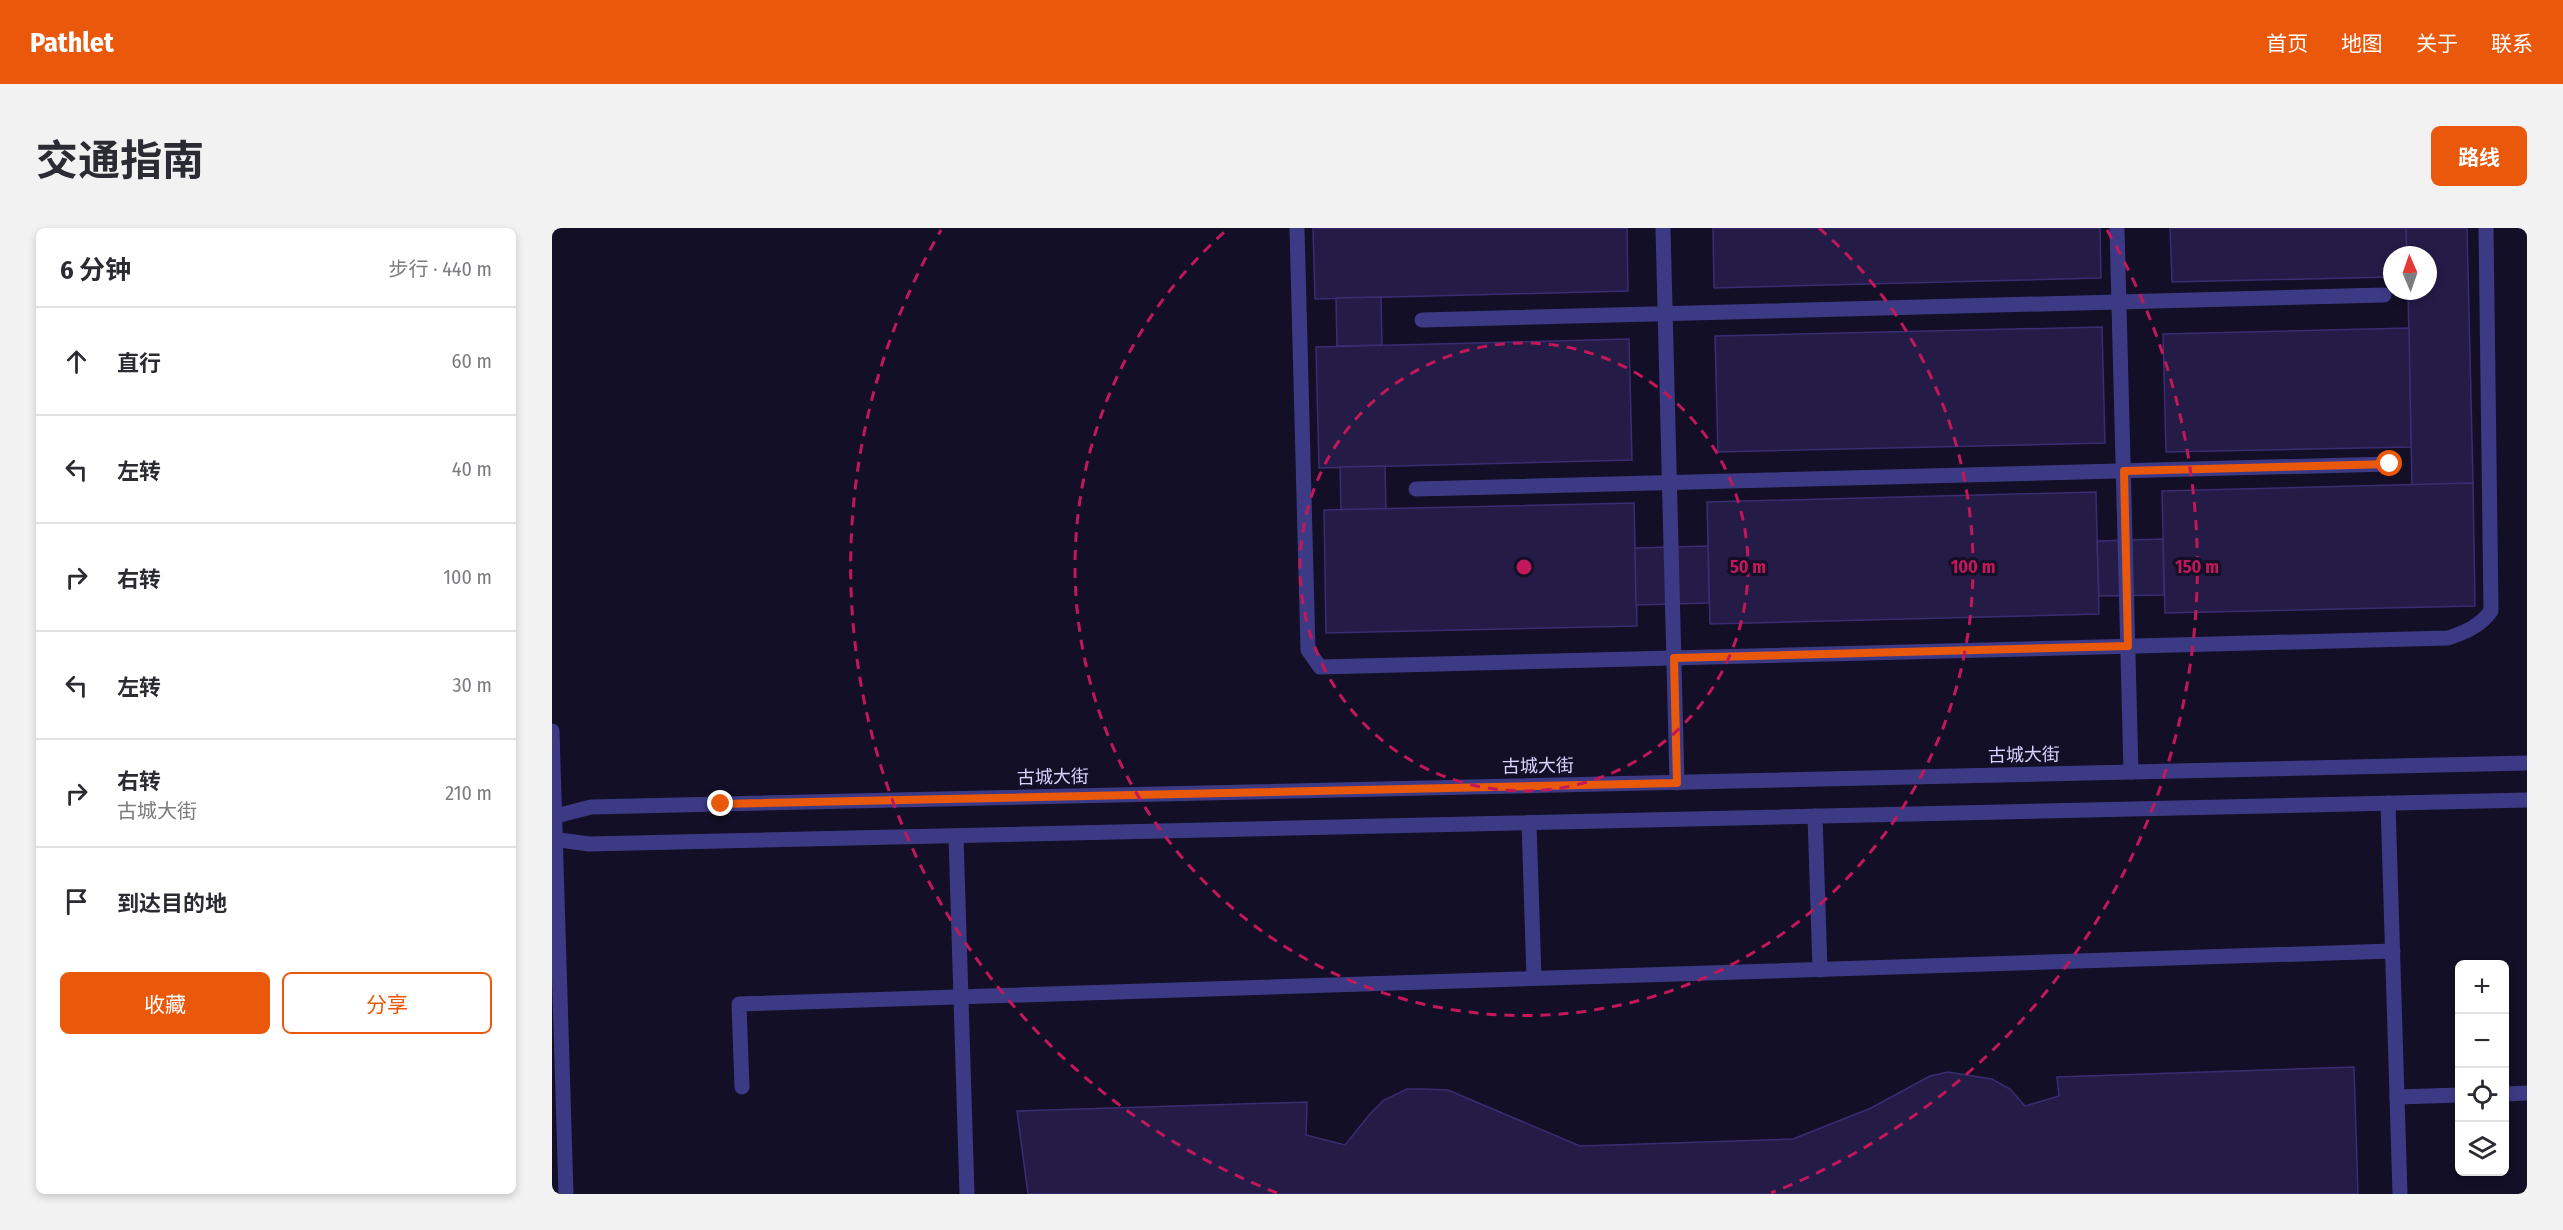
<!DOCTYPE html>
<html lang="zh">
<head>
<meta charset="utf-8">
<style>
	:root { --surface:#fff; --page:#f2f2f3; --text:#2b2b33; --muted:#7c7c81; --line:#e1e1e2; --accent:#ea580c }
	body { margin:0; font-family:"Fira Sans Condensed","Noto Sans SC",sans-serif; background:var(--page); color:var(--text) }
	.controls { position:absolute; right:18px; bottom:18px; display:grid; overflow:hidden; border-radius:9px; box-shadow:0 3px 9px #0003 }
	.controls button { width:54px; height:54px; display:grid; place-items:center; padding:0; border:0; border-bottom:2px solid var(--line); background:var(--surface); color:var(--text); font:30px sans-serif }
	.compass { position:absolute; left:1831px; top:18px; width:54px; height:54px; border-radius:50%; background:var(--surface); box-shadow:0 3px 9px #0003; rotate:358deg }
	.stop { position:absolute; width:18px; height:18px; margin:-14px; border:4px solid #ea580c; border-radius:50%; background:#fff }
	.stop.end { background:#ea580c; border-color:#fff; box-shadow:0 2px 6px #0008 }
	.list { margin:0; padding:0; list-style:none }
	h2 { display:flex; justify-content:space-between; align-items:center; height:78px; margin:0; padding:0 24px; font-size:26px }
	h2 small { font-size:20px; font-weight:400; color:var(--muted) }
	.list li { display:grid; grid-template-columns:39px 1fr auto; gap:18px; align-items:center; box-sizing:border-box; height:108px; padding:0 24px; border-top:2px solid var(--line) }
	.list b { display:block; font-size:22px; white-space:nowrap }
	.list p { margin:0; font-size:20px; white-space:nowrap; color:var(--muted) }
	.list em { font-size:20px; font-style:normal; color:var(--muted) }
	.actions { display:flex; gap:12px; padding:18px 24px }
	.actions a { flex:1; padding:14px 0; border:2px solid var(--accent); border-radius:9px; text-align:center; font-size:21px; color:var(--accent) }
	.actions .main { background:var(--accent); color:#fff }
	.icon { flex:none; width:33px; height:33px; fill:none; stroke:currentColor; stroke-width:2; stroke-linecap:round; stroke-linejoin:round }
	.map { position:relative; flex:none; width:1975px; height:966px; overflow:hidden; border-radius:9px }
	header { display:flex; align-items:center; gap:36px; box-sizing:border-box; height:84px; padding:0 30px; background:var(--accent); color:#fff }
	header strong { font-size:28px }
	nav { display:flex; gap:33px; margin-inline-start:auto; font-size:21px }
	.intro { display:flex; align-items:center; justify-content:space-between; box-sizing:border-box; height:144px; padding:0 36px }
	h1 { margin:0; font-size:42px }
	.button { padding:15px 27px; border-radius:9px; background:var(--accent); color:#fff; font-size:21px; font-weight:700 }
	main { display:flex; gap:36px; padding:0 36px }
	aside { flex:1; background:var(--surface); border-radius:9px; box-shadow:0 3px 9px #0003 }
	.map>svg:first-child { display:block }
</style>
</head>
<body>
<header>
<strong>Pathlet</strong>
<nav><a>首页</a><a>地图</a><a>关于</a><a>联系</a></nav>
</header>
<div class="intro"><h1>交通指南</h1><a class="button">路线</a></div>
<main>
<aside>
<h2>6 分钟<small>步行 · 440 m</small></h2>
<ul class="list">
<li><svg class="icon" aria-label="ahead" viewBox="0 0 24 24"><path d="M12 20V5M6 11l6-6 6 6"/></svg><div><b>直行</b></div><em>60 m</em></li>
<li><svg class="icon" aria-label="left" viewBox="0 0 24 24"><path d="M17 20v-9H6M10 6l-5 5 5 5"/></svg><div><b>左转</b></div><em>40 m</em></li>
<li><svg class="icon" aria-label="right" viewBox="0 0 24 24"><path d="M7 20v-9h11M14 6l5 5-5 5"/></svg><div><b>右转</b></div><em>100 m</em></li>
<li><svg class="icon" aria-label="left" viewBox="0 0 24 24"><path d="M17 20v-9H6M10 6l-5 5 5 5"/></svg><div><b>左转</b></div><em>30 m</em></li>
<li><svg class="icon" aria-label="right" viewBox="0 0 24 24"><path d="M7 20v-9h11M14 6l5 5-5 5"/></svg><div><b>右转</b><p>古城大街</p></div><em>210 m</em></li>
<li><svg class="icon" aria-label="arrive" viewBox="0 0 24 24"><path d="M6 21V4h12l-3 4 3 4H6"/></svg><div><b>到达目的地</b></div></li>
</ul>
<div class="actions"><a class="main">收藏</a><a>分享</a></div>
</aside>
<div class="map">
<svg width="1975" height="966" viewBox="0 0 1975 966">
	<rect width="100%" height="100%" fill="#130f26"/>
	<g fill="#241b47" stroke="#3b2d73" stroke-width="1.5">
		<path d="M761 0H1075L1076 63 763 71Z"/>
		<path d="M1161 0H1548L1549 50 1162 60Z"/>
		<path d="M1618 0H1854L1855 27H1840V49L1620 54Z"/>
		<path d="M1854 0H1915L1921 255 1860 257 1856 63H1876V27H1855Z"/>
		<path d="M829 69 830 117 785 118 784 70Z"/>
		<path d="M1550 99 1553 215 1166 224 1163 108Z"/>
		<path d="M1857 100 1859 219 1614 224 1611 106Z"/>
		<path d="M1077 111 1080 232 767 240 764 119Z"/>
		<path d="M833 238 834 281 789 282 788 239Z"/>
		<path d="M1921 255 1923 378 1613 385 1610 263Z"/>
		<path d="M1544 264 1547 386 1158 396 1155 274Z"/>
		<path d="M1082 275 1085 398 774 405 772 282Z"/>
		<path d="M1611 311 1612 367 1547 368 1545 313Z"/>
		<path d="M1156 318 1157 375 1084 377 1083 320Z"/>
		<path d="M1802 839 1806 966H476L465 883 755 874 754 907 793 917 818 886 832 872 855 861H870L896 862 1028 918 1241 911 1319 880 1378 848 1396 844 1440 851 1458 861 1473 878 1507 868 1505 849Z"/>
	</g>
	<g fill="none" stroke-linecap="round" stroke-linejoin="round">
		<g stroke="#3d3a85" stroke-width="15">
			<path d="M745 0 756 422 768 439 1896 410C1914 404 1928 398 1939 383L1934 0"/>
			<path d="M1111 0 1125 555"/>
			<path d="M1565 0 1579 544"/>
			<path d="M870 92 1832 67"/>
			<path d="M864 261 1838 236"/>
			<path d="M0 503 14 966"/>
			<path d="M1836 575 1848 966"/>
			<path d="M1263 588 1268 742"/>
			<path d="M0 589 39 579 1975 535"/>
			<path d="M977 595 982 750"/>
			<path d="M404 608 415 966"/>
			<path d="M0 611 37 616 1975 572"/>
			<path d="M190 859 187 776 1841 723"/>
			<path d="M1952 866 1975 865"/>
			<path d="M1845 869 1908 867"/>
		</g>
	</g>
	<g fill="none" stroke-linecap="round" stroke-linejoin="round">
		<path stroke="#ea580c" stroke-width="8" d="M169 576 1125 555 1122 430 1576 418 1572 243 1838 236"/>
	</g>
	<g fill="none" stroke="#c2185b" stroke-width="3" stroke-dasharray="10 8">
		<circle cx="972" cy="339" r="224"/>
		<path d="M1267 0A449 449 0 1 1 677 0"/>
		<path d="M725 965A673 673 0 0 1 389 2M1555 2A673 673 0 0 1 1219 965"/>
	</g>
	<g text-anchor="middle" stroke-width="6" stroke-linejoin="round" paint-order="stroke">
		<g font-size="18" fill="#d9d4ff" stroke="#130f26">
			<text transform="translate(1472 527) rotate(-1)" y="6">古城大街</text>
			<text transform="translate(986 538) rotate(-1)" y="6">古城大街</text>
			<text transform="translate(501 549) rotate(-1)" y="6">古城大街</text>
		</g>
	</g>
	<circle cx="972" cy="339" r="9" fill="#c2185b" stroke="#130f26" stroke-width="3"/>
	<g font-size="18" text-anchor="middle" font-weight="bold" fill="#c2185b" stroke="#130f26" stroke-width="6" stroke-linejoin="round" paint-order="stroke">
		<text x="1196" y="345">50 m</text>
		<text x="1421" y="345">100 m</text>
		<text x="1645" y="345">150 m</text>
	</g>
</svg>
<div class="controls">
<button>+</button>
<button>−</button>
<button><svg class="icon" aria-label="locate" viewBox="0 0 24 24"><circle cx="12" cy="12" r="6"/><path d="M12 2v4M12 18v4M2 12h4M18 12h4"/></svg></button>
<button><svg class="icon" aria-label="layers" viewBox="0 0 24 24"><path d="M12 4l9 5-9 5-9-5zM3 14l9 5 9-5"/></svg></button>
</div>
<svg class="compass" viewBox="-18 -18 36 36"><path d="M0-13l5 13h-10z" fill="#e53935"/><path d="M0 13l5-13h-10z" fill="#7c7c81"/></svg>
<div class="stop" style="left:1838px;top:236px"></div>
<div class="stop end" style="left:169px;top:576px"></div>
</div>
</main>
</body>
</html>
